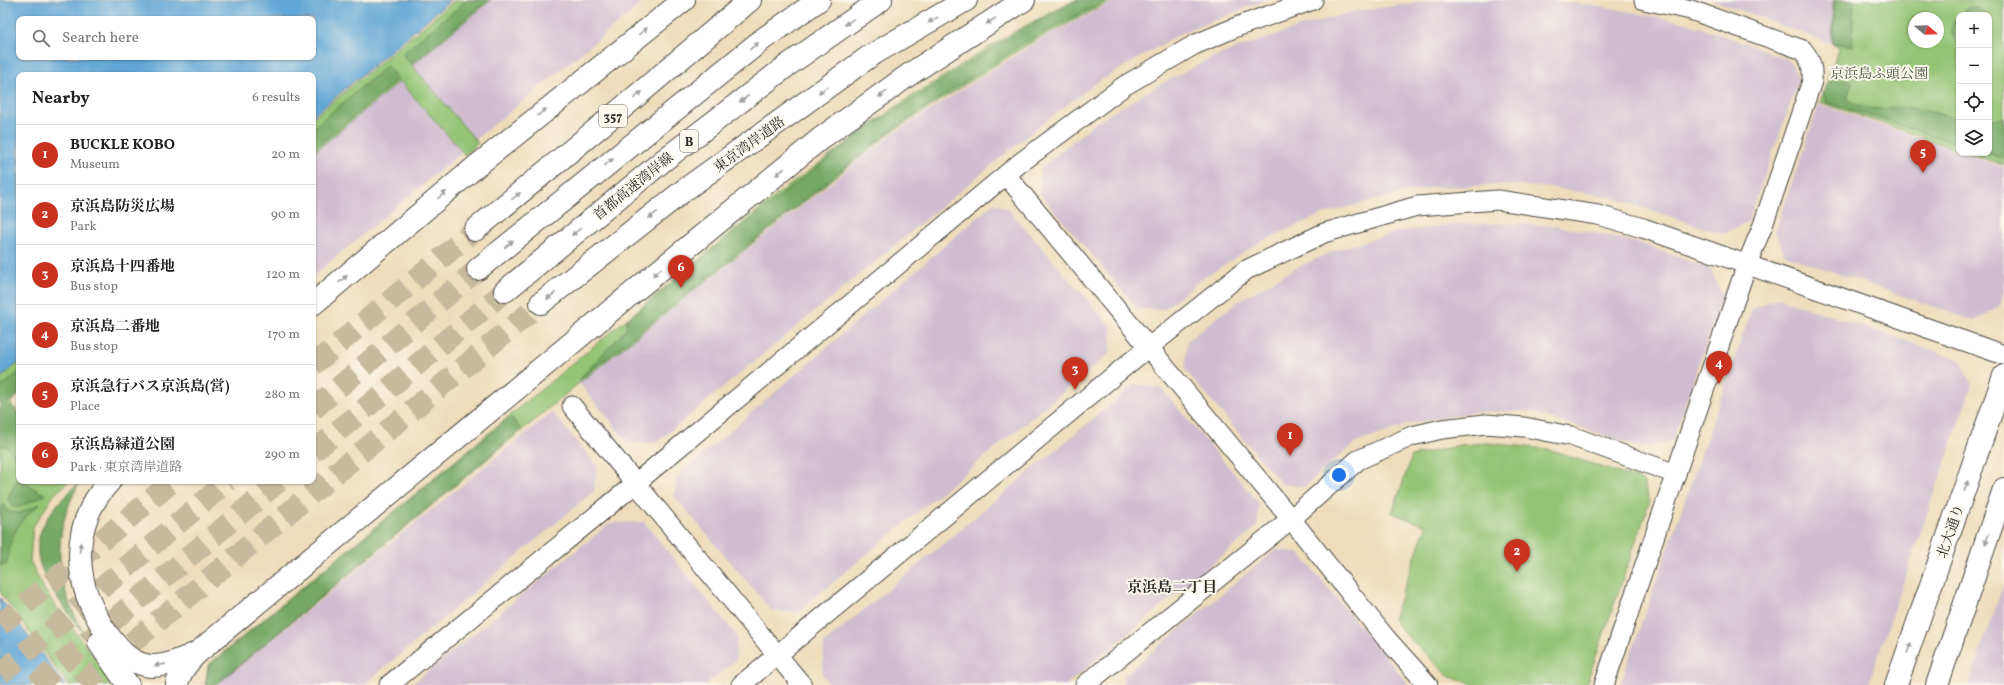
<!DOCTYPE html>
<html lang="en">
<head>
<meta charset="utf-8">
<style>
	:root { --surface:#fff; --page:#f2f2f2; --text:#222; --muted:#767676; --line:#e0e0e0; --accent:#c8321e }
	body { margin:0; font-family:Vollkorn,"Noto Serif JP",serif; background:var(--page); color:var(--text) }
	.controls { position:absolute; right:12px; top:12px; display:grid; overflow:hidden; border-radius:8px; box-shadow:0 1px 3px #0004 }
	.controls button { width:36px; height:36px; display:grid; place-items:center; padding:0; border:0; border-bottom:1px solid var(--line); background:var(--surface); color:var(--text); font:20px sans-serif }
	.compass { position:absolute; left:1908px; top:12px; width:36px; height:36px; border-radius:50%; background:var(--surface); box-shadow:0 1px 3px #0004; rotate:109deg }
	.you { position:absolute; left:1339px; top:475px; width:14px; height:14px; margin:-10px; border:3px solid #fff; border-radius:50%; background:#1a73e8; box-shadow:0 0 0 6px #1a73e833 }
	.badge { display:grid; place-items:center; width:26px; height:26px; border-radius:50%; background:var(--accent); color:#fff; font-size:13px; font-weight:700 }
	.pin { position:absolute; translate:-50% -33px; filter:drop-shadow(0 1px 2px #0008) }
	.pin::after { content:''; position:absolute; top:21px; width:14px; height:12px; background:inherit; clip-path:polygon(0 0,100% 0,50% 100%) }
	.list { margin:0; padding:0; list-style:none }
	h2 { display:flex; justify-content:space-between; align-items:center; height:52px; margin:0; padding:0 16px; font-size:17px }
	h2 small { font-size:13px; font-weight:400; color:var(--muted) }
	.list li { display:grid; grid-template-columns:26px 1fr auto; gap:12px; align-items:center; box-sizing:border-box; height:60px; padding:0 16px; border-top:1px solid var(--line) }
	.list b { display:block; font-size:15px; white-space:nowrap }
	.list p { margin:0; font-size:13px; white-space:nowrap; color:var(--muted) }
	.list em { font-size:13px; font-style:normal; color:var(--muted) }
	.icon { flex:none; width:22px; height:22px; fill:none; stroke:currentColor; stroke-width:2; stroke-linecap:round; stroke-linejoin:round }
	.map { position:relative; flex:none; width:2004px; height:685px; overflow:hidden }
	.search { position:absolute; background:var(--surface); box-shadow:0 1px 3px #0004; left:16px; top:16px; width:300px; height:44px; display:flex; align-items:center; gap:10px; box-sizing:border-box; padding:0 14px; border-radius:8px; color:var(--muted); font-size:15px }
	.panel { position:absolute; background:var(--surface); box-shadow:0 1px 3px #0004; left:16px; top:72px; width:300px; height:412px; border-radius:8px }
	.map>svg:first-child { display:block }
</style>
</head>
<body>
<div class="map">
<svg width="2004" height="685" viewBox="0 0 2004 685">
	<rect width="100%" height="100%" fill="#fbf7ec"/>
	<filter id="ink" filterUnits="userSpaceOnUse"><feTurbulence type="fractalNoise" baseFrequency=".025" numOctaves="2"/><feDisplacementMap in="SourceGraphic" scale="8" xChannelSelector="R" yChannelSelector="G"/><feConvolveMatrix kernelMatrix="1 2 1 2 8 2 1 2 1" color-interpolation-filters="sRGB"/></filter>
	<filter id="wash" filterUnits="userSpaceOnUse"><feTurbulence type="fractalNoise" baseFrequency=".012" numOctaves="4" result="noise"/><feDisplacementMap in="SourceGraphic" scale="16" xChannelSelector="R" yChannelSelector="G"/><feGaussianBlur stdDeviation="0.9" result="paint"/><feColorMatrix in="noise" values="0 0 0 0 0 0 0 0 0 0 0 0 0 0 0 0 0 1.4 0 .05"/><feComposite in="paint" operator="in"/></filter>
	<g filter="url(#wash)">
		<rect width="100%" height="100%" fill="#eedcba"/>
		<g fill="#cfbdcf">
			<path d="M489 0H646L475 140 412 65Z"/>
			<path d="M1116 0H1265L1178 35 1093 85 1039 126 656 443 628 442 579 383 891 135 1036 42Z"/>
			<path d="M1436 0H1549L1600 6 1683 22 1737 40 1790 61 1799 80 1748 222 1723 234 1611 197 1553 188 1508 185 1434 187 1380 198 1323 214 1262 241 1202 279 1164 309H1138L1039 193 1041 168 1095 123 1161 84 1215 56 1296 28 1355 11Z"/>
			<path d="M1713 0H1833L1832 44 1762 18Z"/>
			<path d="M400 81 462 152 313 276V152Z"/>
			<path d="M1819 104 2004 167V292L1999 307 1974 321 1785 255 1775 232Z"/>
			<path d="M994 203 1007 208 1112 328 1110 353 797 612 772 611 674 496 677 477Z"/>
			<path d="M1502 223 1556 226 1601 234 1639 243 1711 269 1722 297 1673 440 1644 448 1528 411 1475 412 1413 423 1358 442 1333 461 1304 487 1282 484 1185 370 1187 341 1237 302 1292 270 1333 251 1398 232 1448 225Z"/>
			<path d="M1778 298 1959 359 1972 385 1868 685H1620L1752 309Z"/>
			<path d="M1135 384 1161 388 1259 503 1257 527 1066 685H830L822 674 824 643Z"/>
			<path d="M552 412 597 466 594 491 364 685H216Z"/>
			<path d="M644 522 737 636 736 660 705 685H411L610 523Z"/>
			<path d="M1276 549 1299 553 1409 685H1123L1124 675Z"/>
			<path d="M2004 583V685H1968Z"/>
		</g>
		<g fill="#93c373" stroke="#5f774f" fill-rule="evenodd">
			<path d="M455 0H491L412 65 478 143 465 155 400 81 313 153V118Z"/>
			<path d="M1075 0H1113L1027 45 890 133 579 383 216 685H205L208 665 779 193 901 103 1017 30Z"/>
			<path d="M1833 0H2004V165L1968 153H1989V15H1959V150L1820 102 1839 47 1832 44ZM1914 18H1938V42H1914Z"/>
			<path d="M19 362V395L10 403 19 413V481H69L54 495 33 527 30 561 46 593 115 685H68L0 592V378Z"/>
			<path d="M1488 443 1548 449 1643 481 1650 501 1586 685H1474L1450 677 1404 633 1393 619 1426 526 1392 513 1412 456 1460 445Z"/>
		</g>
		<g fill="#76a965" stroke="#506a48">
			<path d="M467 0H488L411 64 402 54Z"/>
			<path d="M1079 0H1107L1024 43 890 131 578 381 627 328 626 321 780 196 872 125 1018 32Z"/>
			<path d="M1835 0H1854L1852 46 1833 43Z"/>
			<path d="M1970 8H1977L1988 15H1959V45C1946 31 1953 13 1970 8Z"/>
			<path d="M387 66 398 79 313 150V128Z"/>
			<path d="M1847 80 1852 82 1847 99C1870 116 1885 105 1910 108 1926 110 1943 115 1959 119V144L1826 102 1823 91 1832 81Z"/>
			<path d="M2004 118V159L1986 153H1989V119Z"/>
			<path d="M19 372V393L7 403 19 415V475L16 474 18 462 8 447 0 445V388Z"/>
			<path d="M511 417 521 429 215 685H206L209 666Z"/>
			<path d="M16 481 24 483 45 495 19 507 12 506 8 499Z"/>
			<path d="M80 482C50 535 55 582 84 634 38 572 10 543 80 482Z"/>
			<path d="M40 504C16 524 11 533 7 564L0 565V512L4 505 8 512 20 513Z"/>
		</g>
		<g fill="#60a6d6" stroke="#466880" fill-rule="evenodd">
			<path d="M0 0H451L313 116V75H19V362L0 378ZM19 19H313V57H19Z"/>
			<path d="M0 598 65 685H0Z"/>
		</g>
	</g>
	<g filter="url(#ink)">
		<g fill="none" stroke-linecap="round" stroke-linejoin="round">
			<g stroke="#c7b99d" stroke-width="22" stroke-dasharray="22 11" stroke-linecap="butt">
				<path d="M313 365 475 230"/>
				<path d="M0 625 173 481"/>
				<path d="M81 685 541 303"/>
			</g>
			<g stroke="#c7b99d" stroke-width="22" stroke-dasharray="22 11" stroke-linecap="butt">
				<path d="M313 409 478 269"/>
				<path d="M313 452 505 291"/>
				<path d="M0 674 228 481"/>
				<path d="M36 685 279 481"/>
			</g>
			<defs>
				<g id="minor">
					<path d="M1006 175 1291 519 1385 637 1428 685"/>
					<path d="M572 406 802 685"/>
					<path d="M389 685 613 502 1020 163 1124 86 1194 45 1239 26 1313 0"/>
					<path d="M741 685 1129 363 1246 270 1324 233 1417 206 1498 200 1598 215 1643 228 2004 355"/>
					<path d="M1085 685 1291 519 1358 460 1412 436 1442 429 1486 424 1524 427 1571 436 1676 474"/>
					<path d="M1604 685 1747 264 1763 225 1812 81C1813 68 1811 60 1803 50L1691 10 1644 0"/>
				</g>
				<g id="tertiary">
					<path d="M1896 685 2004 376"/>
					<path d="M1937 685 2004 489"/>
				</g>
				<g id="trunk">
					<path d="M475 230 620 110 750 0"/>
					<path d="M541 303 683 191 870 56 966 0"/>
					<path d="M313 304 479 164 684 0"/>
					<path d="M110 481C67 527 74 587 108 635 118 648 128 661 145 665 163 669 181 659 197 653"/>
					<path d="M99 643 128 685"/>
					<path d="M177 685C179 672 188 662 197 653L660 270 820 139 910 74 1024 0"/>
				</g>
				<g id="motorway">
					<path d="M478 269 763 39 819 0"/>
					<path d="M505 291 664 160 788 65 881 0"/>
				</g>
			</defs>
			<use href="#minor" stroke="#484640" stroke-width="21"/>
			<use href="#tertiary" stroke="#484640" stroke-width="24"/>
			<use href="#trunk" stroke="#484640" stroke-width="24"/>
			<use href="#motorway" stroke="#484640" stroke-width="24"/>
			<use href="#minor" stroke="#fff" stroke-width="19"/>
			<use href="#tertiary" stroke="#fff" stroke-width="22"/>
			<use href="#trunk" stroke="#fff" stroke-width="22"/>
			<use href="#motorway" stroke="#fff" stroke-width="22"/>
		</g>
		<defs><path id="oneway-solid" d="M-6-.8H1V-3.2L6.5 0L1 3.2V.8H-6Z"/></defs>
		<g fill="#a0a0a0">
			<use href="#oneway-solid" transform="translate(933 20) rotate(150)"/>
			<use href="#oneway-solid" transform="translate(991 21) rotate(147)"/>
			<use href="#oneway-solid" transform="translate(849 22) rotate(145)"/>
			<use href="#oneway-solid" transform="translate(643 31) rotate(-39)"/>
			<use href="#oneway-solid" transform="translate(754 46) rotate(-39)"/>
			<use href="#oneway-solid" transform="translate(823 90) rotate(144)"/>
			<use href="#oneway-solid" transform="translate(883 94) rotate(144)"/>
			<use href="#oneway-solid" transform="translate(638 95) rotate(-41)"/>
			<use href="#oneway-solid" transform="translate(744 99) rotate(142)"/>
			<use href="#oneway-solid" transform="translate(542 112) rotate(-39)"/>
			<use href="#oneway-solid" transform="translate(609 162) rotate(-39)"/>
			<use href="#oneway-solid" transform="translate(780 172) rotate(141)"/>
			<use href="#oneway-solid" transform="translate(442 195) rotate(-40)"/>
			<use href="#oneway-solid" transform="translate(516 196) rotate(-39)"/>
			<use href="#oneway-solid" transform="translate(653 215) rotate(142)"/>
			<use href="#oneway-solid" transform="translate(576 232) rotate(141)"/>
			<use href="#oneway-solid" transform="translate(509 244) rotate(-39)"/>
			<use href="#oneway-solid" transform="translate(657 272) rotate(140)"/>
			<use href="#oneway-solid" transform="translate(343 279) rotate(-40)"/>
			<use href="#oneway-solid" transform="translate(551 296) rotate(142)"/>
			<use href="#oneway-solid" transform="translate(1966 486) rotate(-71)"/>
			<use href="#oneway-solid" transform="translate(1987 539) rotate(109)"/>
			<use href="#oneway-solid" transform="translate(80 548) rotate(-85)"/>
			<use href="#oneway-solid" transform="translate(1909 648) rotate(-71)"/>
			<use href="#oneway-solid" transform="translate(160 665) rotate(172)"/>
		</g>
	</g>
	<g text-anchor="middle" stroke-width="4" stroke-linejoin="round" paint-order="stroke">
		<g fill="#fbf7ec" stroke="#696865" stroke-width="1">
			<rect x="599" y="105" width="28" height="22" rx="3"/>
			<rect x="680" y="130" width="18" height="22" rx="3"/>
		</g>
		<g font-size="13" font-weight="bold" fill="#2b2b2b">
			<text x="613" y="121">357</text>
			<text x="689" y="146">B</text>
		</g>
		<g font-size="14" fill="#4a5941" stroke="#fbf7ec">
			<text x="1879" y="78">京浜島ふ頭公園</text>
		</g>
		<g font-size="14" fill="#2b2b2b" stroke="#fbf7ec">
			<text transform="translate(749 144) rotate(-36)" y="5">東京湾岸道路</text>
			<text transform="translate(633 186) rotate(-39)" y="5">首都高速湾岸線</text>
			<text transform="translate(1950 531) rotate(-71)" y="5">北大通り</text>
		</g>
		<g font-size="15" font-weight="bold" fill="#2b2b2b" stroke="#fbf7ec">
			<text x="1172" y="592">京浜島二丁目</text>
		</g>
	</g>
</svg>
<div class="controls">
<button>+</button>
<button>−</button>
<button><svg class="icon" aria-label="locate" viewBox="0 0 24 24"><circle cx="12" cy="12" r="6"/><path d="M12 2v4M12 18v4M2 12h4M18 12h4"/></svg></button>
<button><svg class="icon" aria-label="layers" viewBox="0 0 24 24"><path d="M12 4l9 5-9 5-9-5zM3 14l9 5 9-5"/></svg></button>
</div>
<svg class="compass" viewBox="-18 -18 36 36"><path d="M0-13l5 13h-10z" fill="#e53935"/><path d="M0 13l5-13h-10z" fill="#767676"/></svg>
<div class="you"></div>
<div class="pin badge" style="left:1290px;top:456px">1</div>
<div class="pin badge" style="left:1517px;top:572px">2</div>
<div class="pin badge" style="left:1075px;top:390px">3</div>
<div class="pin badge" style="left:1719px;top:384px">4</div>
<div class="pin badge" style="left:1923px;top:173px">5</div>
<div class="pin badge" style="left:681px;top:288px">6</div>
<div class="search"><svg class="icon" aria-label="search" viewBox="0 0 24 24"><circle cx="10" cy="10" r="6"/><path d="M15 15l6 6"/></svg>Search here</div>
<section class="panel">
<h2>Nearby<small>6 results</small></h2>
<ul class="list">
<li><span class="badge">1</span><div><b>BUCKLE KOBO</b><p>Museum</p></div><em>20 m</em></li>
<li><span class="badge">2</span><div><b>京浜島防災広場</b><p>Park</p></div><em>90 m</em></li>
<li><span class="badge">3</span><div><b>京浜島十四番地</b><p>Bus stop</p></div><em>120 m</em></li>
<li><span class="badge">4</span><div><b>京浜島二番地</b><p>Bus stop</p></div><em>170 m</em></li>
<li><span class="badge">5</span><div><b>京浜急行バス京浜島(営)</b><p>Place</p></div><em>280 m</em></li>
<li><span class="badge">6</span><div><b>京浜島緑道公園</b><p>Park · 東京湾岸道路</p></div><em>290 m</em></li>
</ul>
</section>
</div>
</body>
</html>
